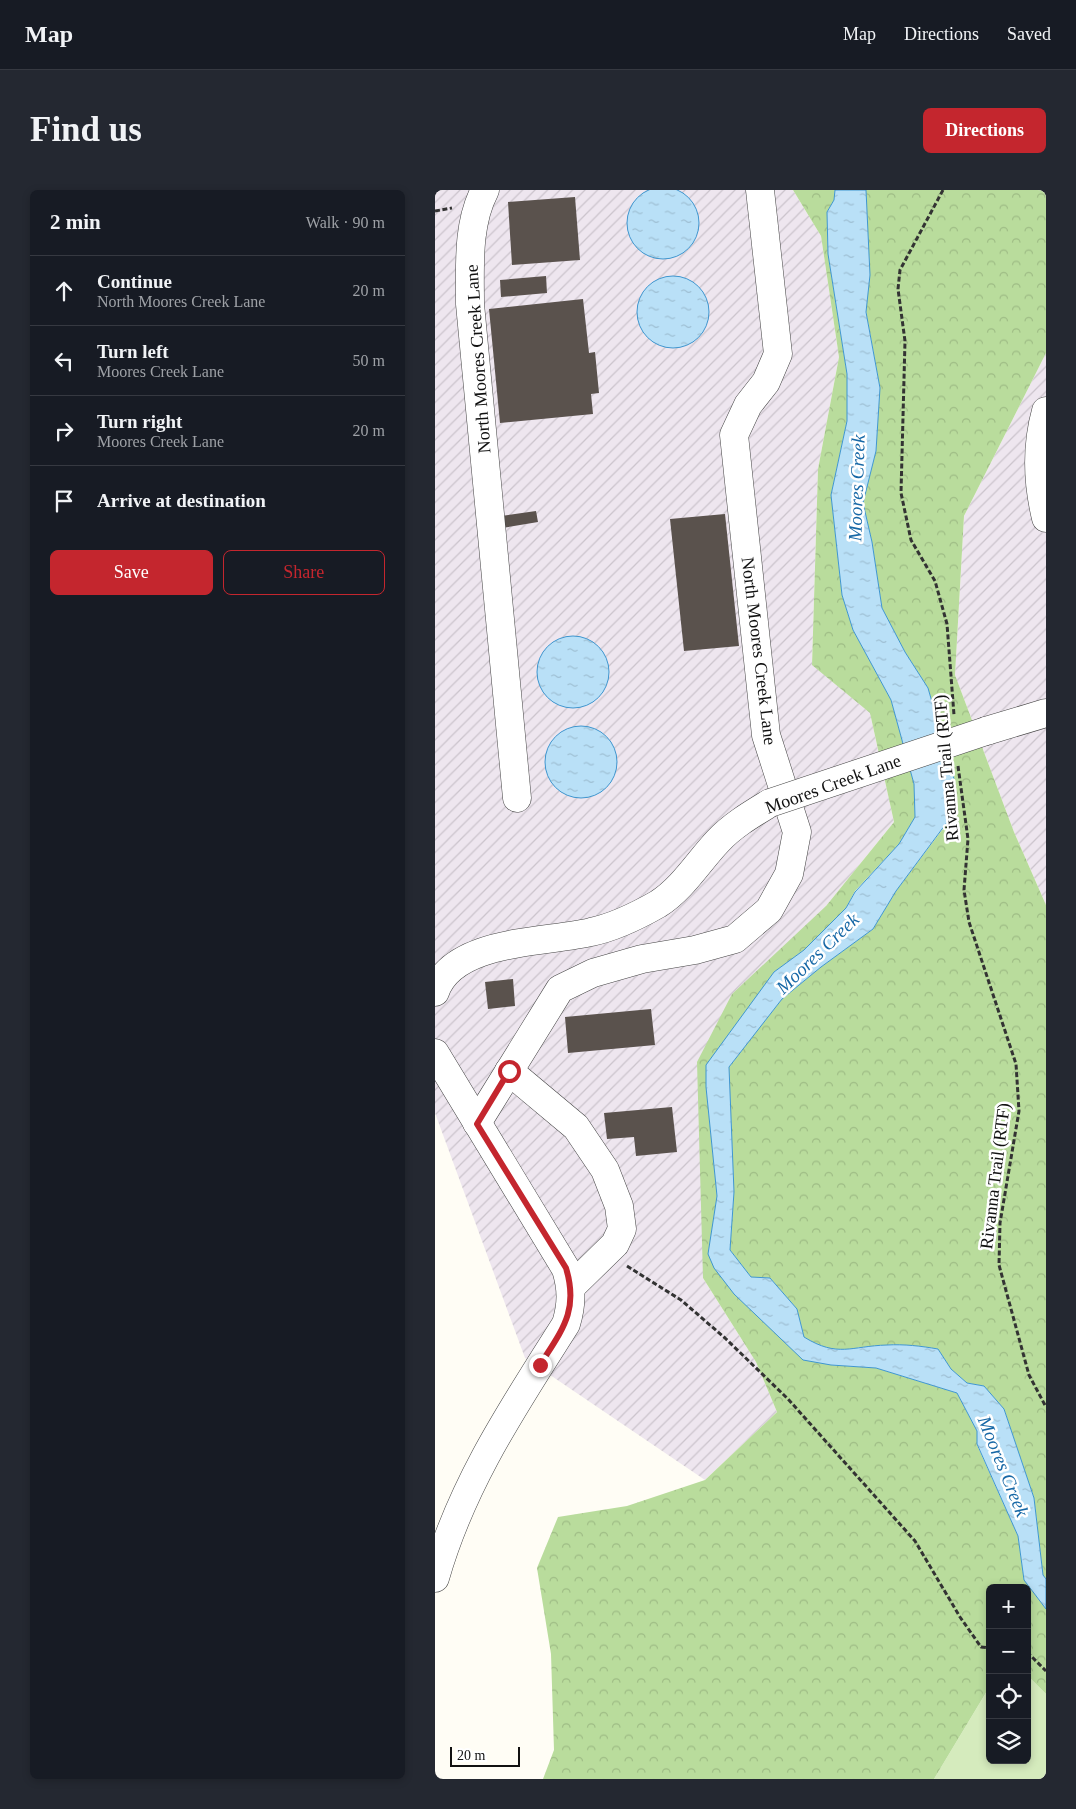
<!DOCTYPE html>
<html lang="en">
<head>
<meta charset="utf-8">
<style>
	:root { --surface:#171b24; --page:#242831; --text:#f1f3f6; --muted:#9ea1a6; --line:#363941; --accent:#c4262e }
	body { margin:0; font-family:"Times New Roman",serif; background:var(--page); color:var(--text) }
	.controls { position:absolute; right:15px; bottom:15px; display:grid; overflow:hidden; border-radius:8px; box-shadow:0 2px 8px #0003 }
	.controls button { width:45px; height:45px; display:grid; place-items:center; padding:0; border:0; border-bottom:1px solid var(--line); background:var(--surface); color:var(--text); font:25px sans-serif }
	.scale { position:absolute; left:15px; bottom:12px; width:70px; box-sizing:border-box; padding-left:5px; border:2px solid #111; border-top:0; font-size:14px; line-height:18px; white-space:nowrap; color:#111; -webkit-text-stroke:4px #fff; paint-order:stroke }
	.stop { position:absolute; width:15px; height:15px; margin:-11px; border:4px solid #c4262e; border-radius:50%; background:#fff }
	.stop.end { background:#c4262e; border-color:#fff; box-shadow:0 1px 5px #0008 }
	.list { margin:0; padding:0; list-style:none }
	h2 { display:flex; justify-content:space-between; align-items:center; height:65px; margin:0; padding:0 20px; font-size:21px }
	h2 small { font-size:16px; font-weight:400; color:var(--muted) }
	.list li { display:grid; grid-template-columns:32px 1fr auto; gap:15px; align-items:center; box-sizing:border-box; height:70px; padding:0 20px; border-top:1px solid var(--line) }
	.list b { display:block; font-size:19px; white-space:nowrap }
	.list p { margin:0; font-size:16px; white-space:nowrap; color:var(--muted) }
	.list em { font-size:16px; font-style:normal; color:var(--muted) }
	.actions { display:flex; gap:10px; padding:15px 20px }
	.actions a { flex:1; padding:11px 0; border:1px solid var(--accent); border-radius:8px; text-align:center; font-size:18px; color:var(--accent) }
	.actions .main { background:var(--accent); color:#fff }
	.icon { flex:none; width:28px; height:28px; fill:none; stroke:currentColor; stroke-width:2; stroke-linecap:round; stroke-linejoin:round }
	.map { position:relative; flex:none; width:611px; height:1589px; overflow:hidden; border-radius:8px }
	header { display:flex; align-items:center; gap:30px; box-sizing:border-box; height:70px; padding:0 25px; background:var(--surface); border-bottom:1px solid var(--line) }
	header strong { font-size:24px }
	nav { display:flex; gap:28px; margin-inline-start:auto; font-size:18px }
	.intro { display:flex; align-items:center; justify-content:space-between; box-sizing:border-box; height:120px; padding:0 30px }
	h1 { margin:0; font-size:35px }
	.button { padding:12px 22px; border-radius:8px; background:var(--accent); color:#fff; font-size:18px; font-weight:700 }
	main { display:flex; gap:30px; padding:0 30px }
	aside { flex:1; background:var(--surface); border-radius:8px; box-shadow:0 2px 8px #0003 }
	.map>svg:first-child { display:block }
</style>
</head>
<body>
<header>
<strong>Map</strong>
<nav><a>Map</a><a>Directions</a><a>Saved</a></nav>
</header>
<div class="intro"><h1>Find us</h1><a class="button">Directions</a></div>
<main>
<aside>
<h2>2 min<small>Walk · 90 m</small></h2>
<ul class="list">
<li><svg class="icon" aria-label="ahead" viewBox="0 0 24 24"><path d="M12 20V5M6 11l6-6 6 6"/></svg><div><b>Continue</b><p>North Moores Creek Lane</p></div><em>20 m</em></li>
<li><svg class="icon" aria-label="left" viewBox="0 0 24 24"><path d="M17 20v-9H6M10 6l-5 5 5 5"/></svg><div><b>Turn left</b><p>Moores Creek Lane</p></div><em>50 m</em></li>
<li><svg class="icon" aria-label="right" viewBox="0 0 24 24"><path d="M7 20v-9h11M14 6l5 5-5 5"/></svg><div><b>Turn right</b><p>Moores Creek Lane</p></div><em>20 m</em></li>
<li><svg class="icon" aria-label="arrive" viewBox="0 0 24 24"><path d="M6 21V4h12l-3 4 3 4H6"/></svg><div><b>Arrive at destination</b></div></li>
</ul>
<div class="actions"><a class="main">Save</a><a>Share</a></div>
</aside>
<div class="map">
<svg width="611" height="1589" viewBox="0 0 611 1589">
	<defs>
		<pattern id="industrial-furrows" width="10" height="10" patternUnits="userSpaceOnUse" patternTransform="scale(1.25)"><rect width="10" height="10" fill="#eee6ef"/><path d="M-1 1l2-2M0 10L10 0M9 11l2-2" fill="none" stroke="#cbc4cc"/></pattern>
		<pattern id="forest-crowns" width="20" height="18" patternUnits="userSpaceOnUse" patternTransform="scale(1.25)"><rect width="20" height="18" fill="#b9dc9c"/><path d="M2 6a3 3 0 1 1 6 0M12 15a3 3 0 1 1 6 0" fill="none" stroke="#9ebc85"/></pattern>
		<pattern id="water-ripples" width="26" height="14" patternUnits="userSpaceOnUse" patternTransform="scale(1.25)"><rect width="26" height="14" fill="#b9e0f7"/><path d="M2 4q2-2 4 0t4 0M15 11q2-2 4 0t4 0" fill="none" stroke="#9ebfd3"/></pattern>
	</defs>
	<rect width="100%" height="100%" fill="#fffdf5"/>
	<g fill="url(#industrial-furrows)">
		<path d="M0 0H358L386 46 404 167 383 279 377 474 435 523 459 632 391 716 268 1088 321 1172 342 1222 270 1290 90 1168 0 923Z"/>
		<path d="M611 163V715L579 642 520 485 529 326Z"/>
	</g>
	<path fill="#d5ebbd" d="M592 1485 611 1504V1589H499L555 1496V1570H592Z"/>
	<g fill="url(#forest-crowns)">
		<path d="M358 0H400L399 10 392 22 393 64 412 184V231L396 305 407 405 418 440 456 510 479 594 480 627 464 654 420 701 411 718 369 760 339 782 271 897 282 1006 273 1064 396 1175 441 1178 522 1203 542 1241V1255L583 1346 589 1390 611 1419V1504L592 1485V1398H555V1496L499 1589H108L119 1560 116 1464 102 1378 123 1327 192 1316 270 1290 342 1222 321 1172 268 1088 262 872 297 804 391 716 459 632 435 523 377 475 383 279 404 167 386 46Z"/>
		<path d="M431 0H611V163L529 326 520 485 579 642 611 715V1389L608 1385 599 1308 569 1219 549 1196 532 1193 516 1179 503 1159C486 1156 469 1154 452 1155 417 1156 402 1168 369 1147L362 1119 335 1088 316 1087 295 1060 299 1002 294 877 347 809 386 777 438 739 461 701 513 632 517 614 519 589 493 498 470 462 447 418 437 352 428 313 441 261 445 198 431 121 435 85Z"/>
	</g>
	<g fill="url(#water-ripples)" stroke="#3f96cf">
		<circle cx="228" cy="33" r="36"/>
		<path d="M400 0H431L435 85 431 122 445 198 441 261 428 313 437 352 447 418 470 462 493 498 519 589 517 613 513 631 461 701 438 739 386 777 347 809 294 877 299 1002 295 1060 316 1087 335 1088 362 1119 369 1147C403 1168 416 1156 452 1155 469 1154 486 1156 503 1159L516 1179 532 1193 549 1196 569 1219 599 1308 608 1385 611 1389V1419L589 1390 583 1346 542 1254V1241L522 1203 441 1178 396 1175 368 1170 299 1104 279 1078 273 1064 282 1006 271 897V875L339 782 369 760 411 718 420 702 464 654 480 627 479 594 456 510 418 440 407 405 396 305 412 231V184L393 64 392 22 399 10Z"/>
		<circle cx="238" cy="122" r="36"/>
		<circle cx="138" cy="482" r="36"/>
		<circle cx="146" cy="572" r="36"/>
	</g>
	<g fill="#5a524d">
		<path d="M140 7 145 70 77 75 73 12Z"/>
		<path d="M111 86 112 103 66 107 65 90Z"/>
		<path d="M148 109 154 163 160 162 164 203 156 204 158 224 65 233 54 119Z"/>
		<path d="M101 321 103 332 61 339 59 327Z"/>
		<path d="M290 324 304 456 249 461 235 329Z"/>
		<path d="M78 789 80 816 53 819 50 792Z"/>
		<path d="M216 819 220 855 133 863 130 827Z"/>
		<path d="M237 917 242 962 201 966 199 947 172 949 169 923Z"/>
	</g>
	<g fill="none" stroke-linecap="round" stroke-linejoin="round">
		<defs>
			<g id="minor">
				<path d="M50 0C32 34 35 76 35 114L82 608"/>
				<path d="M611 221C601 257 602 291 611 328"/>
				<path d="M551 541 611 523"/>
				<path d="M0 802C18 749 111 753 156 742 180 737 202 726 223 714 248 698 263 672 283 651 298 635 317 624 335 613"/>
				<path d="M0 863 131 1079C137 1099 137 1114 131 1134 79 1216 27 1293 0 1388"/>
				<path d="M74 881 141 937 170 980 184 1016 187 1039 180 1054 136 1097"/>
				<path d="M42 933 125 799 158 783 207 769 260 760 300 749 334 720 354 684 362 642 331 545 299 245 313 215 331 192 343 164 325 0"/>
			</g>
		</defs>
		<use href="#minor" stroke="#444" stroke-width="29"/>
		<g stroke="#333" stroke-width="3" stroke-dasharray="5 2.5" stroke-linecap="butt">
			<path d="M508 0 465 80 463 99 470 151 466 303 476 350 500 391 512 434 519 525"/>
			<path d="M0 21 17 18"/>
			<path d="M523 576 533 649 529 700 534 732 581 874 584 921 565 1033 564 1075 594 1185 611 1217"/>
			<path d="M192 1076 246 1110 290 1148 353 1209 480 1351 525 1427 546 1457 555 1458"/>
			<path d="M592 1462 611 1481"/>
		</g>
		<use href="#minor" stroke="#fff" stroke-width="28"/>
		<defs>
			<path id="minor-bridge" d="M335 613 551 541"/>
		</defs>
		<use href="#minor-bridge" stroke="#444" stroke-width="29" stroke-linecap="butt"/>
		<use href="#minor-bridge" stroke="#fff" stroke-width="28"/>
	</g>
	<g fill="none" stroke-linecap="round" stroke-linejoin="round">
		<path stroke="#c4262e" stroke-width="6" d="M74 881 42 934 131 1078C144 1121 127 1140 105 1175"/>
	</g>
	<g text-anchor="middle" stroke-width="5" stroke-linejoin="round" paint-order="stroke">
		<g font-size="18" fill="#111" stroke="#fff">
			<text transform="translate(43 169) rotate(-94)" y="6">North Moores Creek Lane</text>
			<text transform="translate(324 461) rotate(83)" y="6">North Moores Creek Lane</text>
			<text transform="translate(511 578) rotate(-95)" y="6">Rivanna Trail (RTF)</text>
			<text transform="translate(398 594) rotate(-20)" y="6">Moores Creek Lane</text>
			<text transform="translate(560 986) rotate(-83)" y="6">Rivanna Trail (RTF)</text>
		</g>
		<g font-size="19" font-style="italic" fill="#1768a6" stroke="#fff">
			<text transform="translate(421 298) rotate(-88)" y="7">Moores Creek</text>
			<text transform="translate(382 763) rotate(-44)" y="7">Moores Creek</text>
			<text transform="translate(569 1276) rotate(68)" y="7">Moores Creek</text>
		</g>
	</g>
</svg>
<div class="controls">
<button>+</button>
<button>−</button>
<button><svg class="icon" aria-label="locate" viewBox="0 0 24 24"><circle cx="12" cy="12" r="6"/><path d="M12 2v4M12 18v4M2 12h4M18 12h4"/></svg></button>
<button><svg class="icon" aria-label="layers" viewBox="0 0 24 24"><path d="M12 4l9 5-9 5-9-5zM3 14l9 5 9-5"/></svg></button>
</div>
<div class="scale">20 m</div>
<div class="stop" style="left:74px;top:881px"></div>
<div class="stop end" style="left:105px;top:1175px"></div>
</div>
</main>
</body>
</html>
